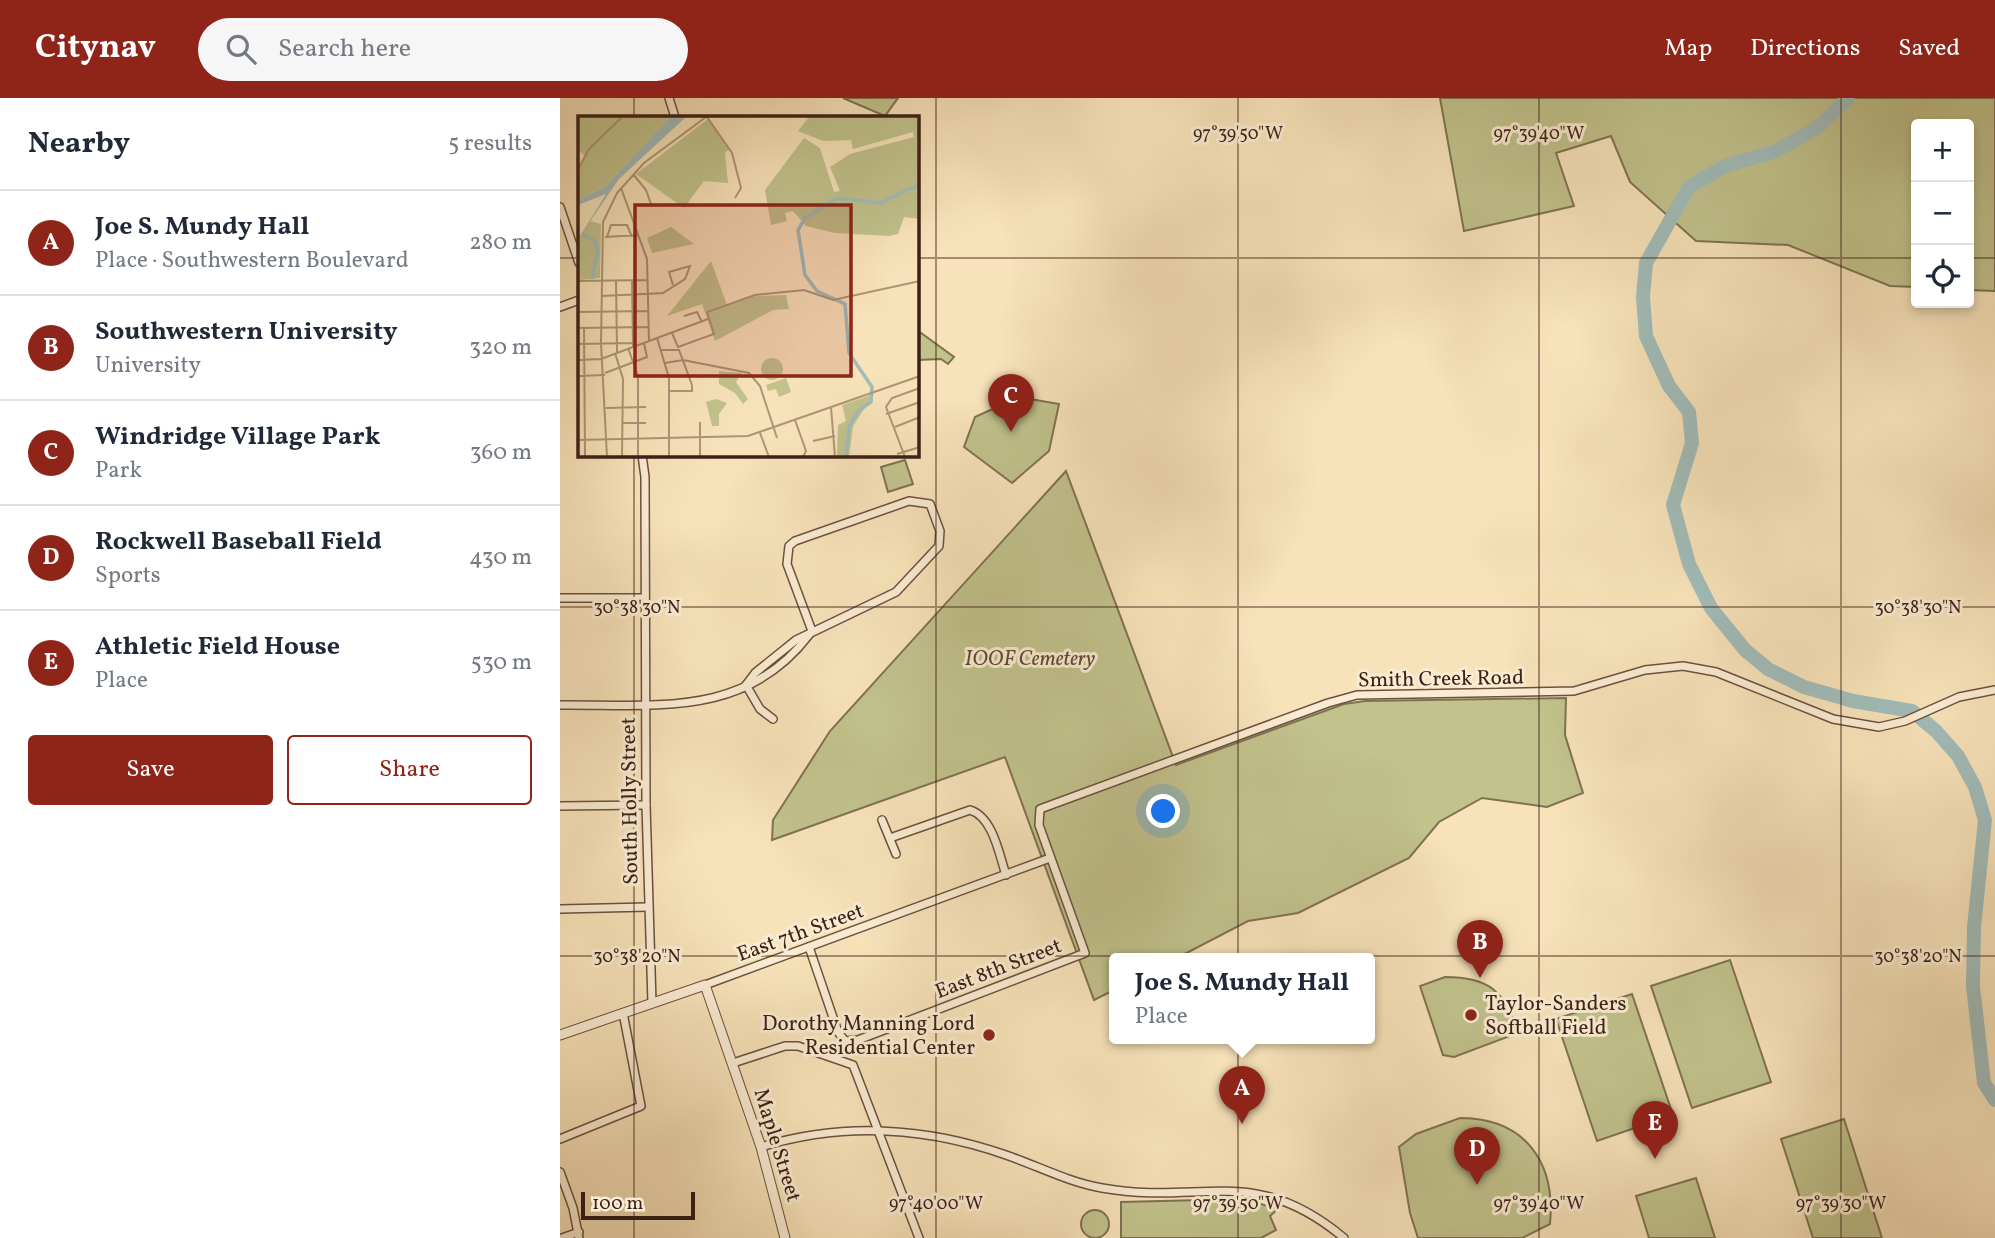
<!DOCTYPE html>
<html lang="en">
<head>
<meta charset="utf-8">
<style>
	:root { --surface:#fff; --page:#f6f6f7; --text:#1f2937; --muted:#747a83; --line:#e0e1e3; --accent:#8f2418 }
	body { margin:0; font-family:Vollkorn,serif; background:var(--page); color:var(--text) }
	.controls { position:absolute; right:21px; top:21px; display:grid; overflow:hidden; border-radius:7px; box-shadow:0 4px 10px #0003 }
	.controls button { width:63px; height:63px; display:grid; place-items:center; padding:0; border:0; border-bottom:2px solid var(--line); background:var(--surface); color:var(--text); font:35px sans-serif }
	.scale { position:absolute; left:21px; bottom:18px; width:114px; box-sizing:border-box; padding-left:7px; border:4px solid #3d2117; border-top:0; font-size:19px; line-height:24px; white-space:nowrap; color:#3d2117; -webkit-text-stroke:5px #faecd2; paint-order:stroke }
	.you { position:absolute; left:604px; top:714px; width:24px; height:24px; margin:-18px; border:5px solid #fff; border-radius:50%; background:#1a73e8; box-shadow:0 0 0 10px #1a73e833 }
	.badge { display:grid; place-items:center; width:46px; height:46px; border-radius:50%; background:var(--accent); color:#fff; font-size:23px; font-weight:700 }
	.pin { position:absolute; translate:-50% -58px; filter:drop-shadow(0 2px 4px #0008) }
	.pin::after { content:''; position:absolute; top:37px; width:24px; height:21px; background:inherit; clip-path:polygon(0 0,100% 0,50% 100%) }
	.popup { position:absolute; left:549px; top:855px; width:266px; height:91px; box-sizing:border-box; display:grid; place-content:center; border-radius:7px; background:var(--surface); filter:drop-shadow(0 2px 5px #0005); font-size:23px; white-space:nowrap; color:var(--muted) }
	.popup b { font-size:26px; color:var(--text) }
	.popup::after { content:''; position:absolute; left:50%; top:100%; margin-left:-14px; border:14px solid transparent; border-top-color:var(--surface) }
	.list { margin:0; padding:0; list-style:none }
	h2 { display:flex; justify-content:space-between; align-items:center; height:91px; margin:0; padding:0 28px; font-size:30px }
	h2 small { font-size:23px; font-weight:400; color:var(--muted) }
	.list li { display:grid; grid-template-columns:46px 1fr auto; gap:21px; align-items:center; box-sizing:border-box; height:105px; padding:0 28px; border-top:2px solid var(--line) }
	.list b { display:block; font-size:26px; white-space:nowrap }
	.list p { margin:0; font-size:23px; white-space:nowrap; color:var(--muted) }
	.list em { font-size:23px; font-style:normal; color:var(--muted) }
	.actions { display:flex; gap:14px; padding:21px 28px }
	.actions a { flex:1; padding:16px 0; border:2px solid var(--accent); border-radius:7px; text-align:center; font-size:24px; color:var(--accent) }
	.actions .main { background:var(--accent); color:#fff }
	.icon { flex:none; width:38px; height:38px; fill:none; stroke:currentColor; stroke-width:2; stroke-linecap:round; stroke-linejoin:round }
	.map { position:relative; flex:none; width:1435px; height:1140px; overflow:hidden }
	header { display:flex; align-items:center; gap:42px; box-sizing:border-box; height:98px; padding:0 35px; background:var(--accent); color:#fff }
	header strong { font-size:33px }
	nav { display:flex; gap:38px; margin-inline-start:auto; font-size:24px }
	.search { width:490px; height:63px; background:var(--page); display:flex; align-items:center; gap:18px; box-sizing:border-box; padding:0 24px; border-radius:38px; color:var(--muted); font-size:26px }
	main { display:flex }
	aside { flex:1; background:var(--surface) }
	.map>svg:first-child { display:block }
</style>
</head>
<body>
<header>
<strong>Citynav</strong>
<div class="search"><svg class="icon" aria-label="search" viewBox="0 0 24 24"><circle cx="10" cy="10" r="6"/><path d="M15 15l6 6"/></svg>Search here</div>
<nav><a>Map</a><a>Directions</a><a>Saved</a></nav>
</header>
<main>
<aside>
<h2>Nearby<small>5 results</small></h2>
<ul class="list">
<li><span class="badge">A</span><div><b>Joe S. Mundy Hall</b><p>Place · Southwestern Boulevard</p></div><em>280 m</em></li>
<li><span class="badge">B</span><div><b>Southwestern University</b><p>University</p></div><em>320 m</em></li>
<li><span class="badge">C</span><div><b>Windridge Village Park</b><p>Park</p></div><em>360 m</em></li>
<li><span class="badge">D</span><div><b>Rockwell Baseball Field</b><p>Sports</p></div><em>430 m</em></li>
<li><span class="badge">E</span><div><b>Athletic Field House</b><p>Place</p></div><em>530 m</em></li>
</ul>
<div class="actions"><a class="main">Save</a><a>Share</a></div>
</aside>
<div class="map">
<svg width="1435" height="1140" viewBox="0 0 1435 1140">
	<rect width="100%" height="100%" fill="#f7e2b9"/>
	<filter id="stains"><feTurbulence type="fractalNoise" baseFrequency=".00286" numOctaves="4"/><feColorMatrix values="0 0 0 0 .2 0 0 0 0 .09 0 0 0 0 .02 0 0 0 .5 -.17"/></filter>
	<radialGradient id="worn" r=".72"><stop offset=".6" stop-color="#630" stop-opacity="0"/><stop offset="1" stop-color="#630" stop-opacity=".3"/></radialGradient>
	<g fill="#c1c28c" stroke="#7f7252" stroke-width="2">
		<path d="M283 0H338L325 18Z"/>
		<path d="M880 0H1435V193L1409 192V26H1356V189L1330 188 1228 147 1136 143 1070 84 1051 38 996 55 1014 108 904 133Z"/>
		<path d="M357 232 394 259 388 266 381 261 357 262Z"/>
		<path d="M459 299 499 306 489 353 452 385 404 349 415 319Z"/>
		<path d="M345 362 353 386 328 394 321 369Z"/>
		<path d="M506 373 616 667 784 606 805 603 1006 600 1005 637 1023 695 987 709 922 700 879 724 849 760 738 815 688 823 617 860H554V892L534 902 445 659 212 742 213 722 270 633Z"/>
		<path d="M1170 862 1211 984 1132 1010 1091 888Z"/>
		<path d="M885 879C929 879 945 893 958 935L894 959 883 957 860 888Z"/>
		<path d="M1072 896 1113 1017 1037 1043 996 921Z"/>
		<path d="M900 1020C964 1020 996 1063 990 1126L962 1140H858L850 1115 839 1049 856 1036Z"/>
		<path d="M1284 1021 1322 1140H1253L1221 1041Z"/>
		<path d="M1136 1080 1155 1140H1089L1076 1098Z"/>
		<path d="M683 1101 718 1111 710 1118 716 1132 701 1140H561V1104Z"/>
		<circle cx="535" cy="1126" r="14"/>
	</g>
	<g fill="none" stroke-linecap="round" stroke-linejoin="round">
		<path stroke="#a1bcb9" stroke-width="14" d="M1288 0 1258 29 1216 53 1165 68 1129 89 1086 165 1083 199 1086 238 1109 288 1129 314 1132 345 1113 407 1129 466 1151 510 1185 552 1208 571 1244 589 1293 603 1352 613 1376 633 1398 658 1415 689 1425 722 1414 829 1413 888 1424 985 1435 1002"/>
		<defs>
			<g id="minor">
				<path d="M109 0 114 16"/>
				<path d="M0 109 19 165"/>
				<path d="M0 209 19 202"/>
				<path d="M82 357 85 379 86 707 92 905"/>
				<path d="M0 500H85"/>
				<path d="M186 587 195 575 236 542 336 494 379 448 380 433 370 406 349 403 235 443 229 448 227 466 252 533"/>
				<path d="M186 587 200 611 213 621"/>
				<path d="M0 607C94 606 185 621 249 537"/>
				<path d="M0 708 86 707"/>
				<path d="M322 722 336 756"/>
				<path d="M330 740 410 712C433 719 439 756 446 777"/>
				<path d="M0 811 88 809"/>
				<path d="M249 849 278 934 285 943 298 942 525 855 479 727 480 711 768 605 797 597 1014 593 1085 572 1123 568 1156 574 1273 621 1319 629 1345 623 1399 599 1435 592"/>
				<path d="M145 887 490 760"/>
				<path d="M173 965 225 948H238L293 967 359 1140"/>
				<path d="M0 1041 81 1008 63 915"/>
				<path d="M201 1049C282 1024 366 1029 446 1057 478 1068 508 1084 542 1090 642 1108 693 1064 784 1140"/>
				<path d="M0 1074 13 1110 19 1140"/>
				<path d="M2 1140 19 1134"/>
			</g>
			<path id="tertiary" d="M0 937 145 887 201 1049 225 1140"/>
		</defs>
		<use href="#minor" stroke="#6c5140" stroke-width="10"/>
		<use href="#tertiary" stroke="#6c5140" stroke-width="11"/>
		<use href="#minor" stroke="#faecd2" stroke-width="7"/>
		<use href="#tertiary" stroke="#faecd2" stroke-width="9"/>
	</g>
	<path fill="none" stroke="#3d2117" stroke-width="2" stroke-opacity="0.45" d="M74 0V19M376 0V1140M678 0V1140M979 0V1140M1281 0V1140M0 160H19M357 160H1356M1409 160H1435M74 357V1140M0 509H1435M0 858H1435"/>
	<g fill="#8f2418" stroke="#faecd2" stroke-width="2.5">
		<circle cx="911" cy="917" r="7"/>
		<circle cx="429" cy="937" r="7"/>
	</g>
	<g text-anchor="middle" stroke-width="6" stroke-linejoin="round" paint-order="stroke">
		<g font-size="21" font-style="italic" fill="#5e4934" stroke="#faecd2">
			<text x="470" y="567">IOOF Cemetery</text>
		</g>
		<g font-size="21" fill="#3d2117" stroke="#faecd2">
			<text transform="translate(881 580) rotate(-1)" y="7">Smith Creek Road</text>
			<text transform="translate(69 703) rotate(-91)" y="7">South Holly Street</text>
			<text transform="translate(240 834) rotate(-20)" y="7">East 7th Street</text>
			<text transform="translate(438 870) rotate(-21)" y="7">East 8th Street</text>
			<text transform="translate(218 1047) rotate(73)" y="7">Maple Street</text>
		</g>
		<g font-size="21" fill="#3d2117" stroke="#faecd2" text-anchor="start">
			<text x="925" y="912">Taylor-Sanders<tspan x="925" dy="24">Softball Field</tspan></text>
			<text x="415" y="932" text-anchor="end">Dorothy Manning Lord<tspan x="415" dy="24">Residential Center</tspan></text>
		</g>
	</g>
	<g transform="translate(18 18)">
		<rect width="341" height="341" fill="#f7e2b9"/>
		<path d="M0 1H92L28 70 0 84V55L7 40 0 34ZM231 1H341V103L326 101 320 118 311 120 257 117 228 110 215 95 207 97 209 105 193 109 187 74 226 22 242 32 256 76 262 75 252 51 272 38 336 21 335 16 275 33 273 24 245 25 220 15ZM130 3 151 33 147 37 150 67 126 65 106 92 58 58ZM12 105 23 108 22 162 0 164V123ZM93 111 116 128 74 137 69 122ZM133 145 149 189 178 180 208 179 211 193 195 194 137 225 124 188 89 200ZM183 253a11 11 0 1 1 22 0a11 11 0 1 1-22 0ZM141 255 164 257 158 266 170 283 165 288 157 277 141 268ZM208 262 213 276 201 281 198 273 190 275 188 269ZM296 278 275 310 271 341H259L260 309 268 305 264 289ZM138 283 149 287 141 298V310H134L128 286Z" fill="#c1c28c"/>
		<path d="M92 1H108L41 63 0 123 28 78 0 89V84L28 70Z" fill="#a1bcb9"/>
		<path fill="none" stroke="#a1bcb9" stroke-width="3.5" d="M4 117 17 125 20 134 14 163M268 341 271 311 280 295 293 286 294 271 271 237 267 188 239 175 227 159 220 114 227 102 259 82 302 87 342 68"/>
		<path fill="none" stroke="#ad9578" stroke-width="2" d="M129 1 154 37 163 72 157 82M0 53 11 33 44 1M55 58 68 74 74 91M43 72 69 143 71 225M27 121 61 119M29 121 33 109H49L54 121M38 164 39 236M54 164 55 231M0 165 69 164M85 177 107 163 112 150 91 156 95 169M23 180 86 177M0 196 70 195M106 200 119 196 124 206M0 212 70 211M6 212 7 341M94 217 100 231 136 218 129 196 177 179 226 174 255 184 342 165M79 222 91 262V341M0 228 55 227M50 232 60 260V341M83 234H101L114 269V275H92M37 237 45 263 44 340M0 244 23 243 130 203M87 247 105 244 171 257 182 270 199 322M27 257 69 241 66 227M0 260 27 259M253 291 257 341M28 292 68 291M308 298 342 286M217 304 228 335 225 341M122 306V340M44 307H68M317 311 342 301M182 317 191 341M0 324 170 320 342 260M235 325 257 320M319 338 342 331M5 341H147M29 341 23 227 25 106 39 77 66 47 128 1M327 341 308 291 314 282 342 272"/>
		<path fill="#8f2418" fill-opacity="0.15" stroke="#8f2418" stroke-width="3.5" d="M57 89H273V260H57Z"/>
		<rect width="341" height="341" fill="none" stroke="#3d2117" stroke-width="3.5"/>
	</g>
	<g font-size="18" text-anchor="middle" fill="#3d2117" stroke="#faecd2" stroke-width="6" stroke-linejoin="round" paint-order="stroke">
		<text x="678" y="41">97°39'50"W</text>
		<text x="979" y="41">97°39'40"W</text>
		<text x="77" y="515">30°38'30"N</text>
		<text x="1358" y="515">30°38'30"N</text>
		<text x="77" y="864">30°38'20"N</text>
		<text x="1358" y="864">30°38'20"N</text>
		<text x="376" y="1111">97°40'00"W</text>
		<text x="678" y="1111">97°39'50"W</text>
		<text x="979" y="1111">97°39'40"W</text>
		<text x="1281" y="1111">97°39'30"W</text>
	</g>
	<rect width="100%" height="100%" filter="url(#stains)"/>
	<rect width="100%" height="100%" fill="url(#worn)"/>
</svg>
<div class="controls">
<button>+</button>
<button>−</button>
<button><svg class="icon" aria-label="locate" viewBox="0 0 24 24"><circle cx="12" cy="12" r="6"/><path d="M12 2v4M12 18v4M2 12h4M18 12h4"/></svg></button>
</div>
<div class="scale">100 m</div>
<div class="you"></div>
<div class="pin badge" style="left:682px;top:1026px">A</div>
<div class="popup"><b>Joe S. Mundy Hall</b>Place</div>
<div class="pin badge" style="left:920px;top:880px">B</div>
<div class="pin badge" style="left:451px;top:334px">C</div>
<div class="pin badge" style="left:917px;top:1087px">D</div>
<div class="pin badge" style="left:1095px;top:1061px">E</div>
</div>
</main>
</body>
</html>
